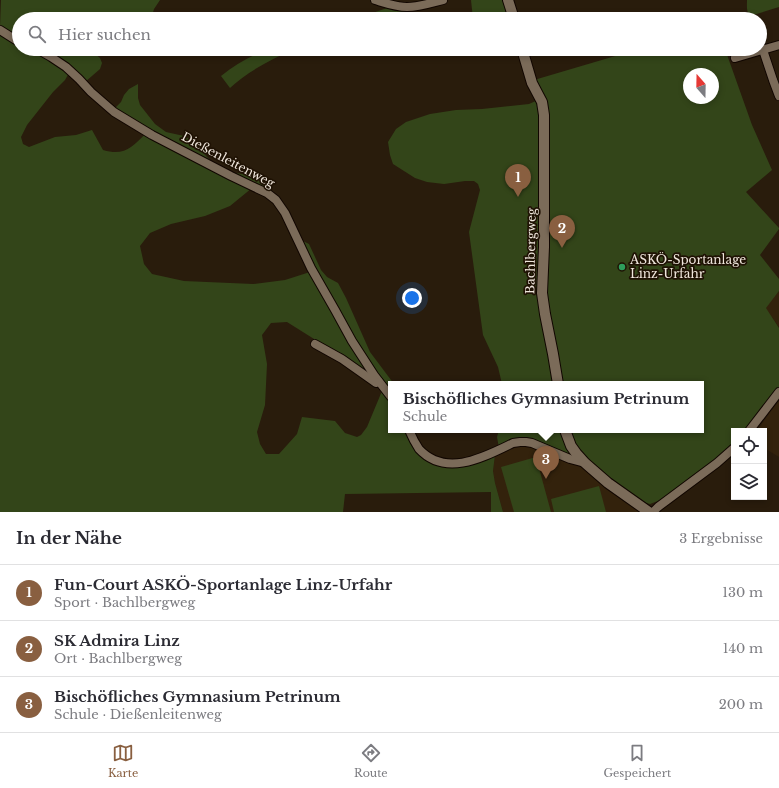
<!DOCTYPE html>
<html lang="de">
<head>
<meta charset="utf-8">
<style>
	:root { --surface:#fff; --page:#f7f7f7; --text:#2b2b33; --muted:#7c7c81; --line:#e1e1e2; --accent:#895f40 }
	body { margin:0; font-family:"Libre Baskerville",serif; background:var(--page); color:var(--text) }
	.controls { position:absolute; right:12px; bottom:12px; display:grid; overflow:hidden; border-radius:0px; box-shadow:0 2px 6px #0003 }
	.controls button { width:36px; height:36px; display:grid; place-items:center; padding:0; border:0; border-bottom:1px solid var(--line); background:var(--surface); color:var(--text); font:20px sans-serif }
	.compass { position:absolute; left:683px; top:68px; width:36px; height:36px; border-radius:50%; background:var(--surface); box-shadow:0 2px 6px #0003; rotate:340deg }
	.you { position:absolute; left:412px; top:298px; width:14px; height:14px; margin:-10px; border:3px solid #fff; border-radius:50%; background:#1a73e8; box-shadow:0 0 0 6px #1a73e833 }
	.badge { display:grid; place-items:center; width:26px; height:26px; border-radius:50%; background:var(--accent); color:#fff; font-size:13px; font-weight:700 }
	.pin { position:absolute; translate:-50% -33px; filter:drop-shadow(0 1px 2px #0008) }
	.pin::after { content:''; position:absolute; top:21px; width:14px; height:12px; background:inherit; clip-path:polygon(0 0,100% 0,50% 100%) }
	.popup { position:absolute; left:388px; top:381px; width:316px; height:52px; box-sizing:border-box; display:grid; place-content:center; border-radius:0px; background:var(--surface); filter:drop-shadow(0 1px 3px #0005); font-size:13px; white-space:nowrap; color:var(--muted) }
	.popup b { font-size:15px; color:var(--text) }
	.popup::after { content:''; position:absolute; left:50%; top:100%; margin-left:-8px; border:8px solid transparent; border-top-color:var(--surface) }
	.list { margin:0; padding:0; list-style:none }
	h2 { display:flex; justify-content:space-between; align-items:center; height:52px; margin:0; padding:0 16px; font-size:17px }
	h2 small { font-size:13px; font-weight:400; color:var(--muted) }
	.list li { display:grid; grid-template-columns:26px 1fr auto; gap:12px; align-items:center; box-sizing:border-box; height:56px; padding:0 16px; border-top:1px solid var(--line) }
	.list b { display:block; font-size:15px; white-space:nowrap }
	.list p { margin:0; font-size:13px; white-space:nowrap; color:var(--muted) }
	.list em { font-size:13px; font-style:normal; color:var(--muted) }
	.icon { flex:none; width:22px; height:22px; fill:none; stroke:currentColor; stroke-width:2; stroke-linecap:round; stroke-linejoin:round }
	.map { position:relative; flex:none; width:779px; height:512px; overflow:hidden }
	.search { position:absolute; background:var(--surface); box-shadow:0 2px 6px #0003; left:12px; right:12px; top:12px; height:44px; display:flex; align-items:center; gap:10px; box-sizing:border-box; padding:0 14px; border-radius:22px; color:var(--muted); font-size:15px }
	.sheet { height:220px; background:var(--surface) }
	nav { display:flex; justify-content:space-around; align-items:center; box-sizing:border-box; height:56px; border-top:1px solid var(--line); background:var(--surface); font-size:11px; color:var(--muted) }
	nav a { display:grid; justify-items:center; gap:2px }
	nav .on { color:var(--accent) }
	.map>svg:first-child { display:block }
</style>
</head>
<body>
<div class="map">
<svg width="779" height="512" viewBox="0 0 779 512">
	<rect width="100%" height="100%" fill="#291c0c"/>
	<g fill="#33220c">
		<path d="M779 291V327L765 308Z"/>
		<path d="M779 401V457L764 448V431H757L771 411Z"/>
		<path d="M523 444 570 462 584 468 643 512H503L495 483 493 471 495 455 505 449Z"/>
	</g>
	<g fill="#334519" fill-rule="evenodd">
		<path d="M1 0H160L154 9 151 19H19V39L0 27Z"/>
		<path d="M471 0H505L511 19H473Z"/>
		<path d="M747 0H779V7L750 16C746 11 747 6 747 0Z"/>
		<path d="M390 7 410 10 386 19H355Z"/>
		<path d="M0 32 19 44V49H31L37 51 69 73 65 80 53 92 27 125 21 137 23 144 29 147 55 137 76 135 92 130 103 150C124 156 132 148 146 133L252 188 230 206 205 216 171 224 150 233 140 246 144 264 152 274 184 281 253 284 285 280 310 272 374 378 355 365 343 354 330 349 287 322 271 323 262 335 267 364 265 405 257 432 260 444 266 454H279L297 434 302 417 335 421 345 433 357 437 361 435 367 427 382 391 391 400V430H407L413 444 441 465 495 455 493 471 495 483 503 512H491V492L345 494 343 512H0Z"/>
		<path d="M41 49H89L100 58 102 63 100 69 85 82Z"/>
		<path d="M268 49H293C271 60 248 71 230 88L221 76C236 64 251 56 268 49Z"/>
		<path d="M639 49H725L752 125 772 170 746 192 779 228V229L760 255 779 279V291L766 308 779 328V387L745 431H734V443L722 455 663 499 650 504 646 503 622 487 589 461 581 453 573 439 570 430H701V384H502L498 367 483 335 469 232 480 190 478 184 474 181H465L444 184 427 182 415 178 393 164 390 155 388 142 396 129 406 122 430 114 456 110 482 109 529 104 538 100 534 80ZM689 74H713V98H689Z"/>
		<path d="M138 84V98L140 105 155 124 166 132 184 136 195 142 206 156 213 163 229 171 235 173 253 175 259 177 285 205 289 214 284 204 273 195 161 138 114 109 121 102 124 95 129 89Z"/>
		<path d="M303 241 309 244 321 270 327 277 338 283 346 298 370 352 394 384H391V394L364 356 300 242Z"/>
		<path d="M499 430H561L573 455 571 456 539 444 499 448 497 437Z"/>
		<path d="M536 457 551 512H514L501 467Z"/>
		<path d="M599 486 606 512H554L551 499Z"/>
	</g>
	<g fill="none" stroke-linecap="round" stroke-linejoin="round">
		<defs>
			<g id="minor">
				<path d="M375 0C385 3 396 7 407 7 419 7 431 3 443 0"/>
				<path d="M0 30 19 42"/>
				<path d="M37 49 51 57 66 67 79 79 91 92 114 112 152 135 231 176 254 187 267 193 276 200 285 213 311 268 335 310 352 341 374 375 391 397"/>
				<path d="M763 50 773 80 779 96"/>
				<path d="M735 58 779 45"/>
				<path d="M315 344 342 359 376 383 379 382"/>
				<path d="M409 430C412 437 415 443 419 449 446 478 484 457 513 443L520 442H526L532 443 570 459 585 463"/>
				<path d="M749 431 779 392"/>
				<path d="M653 512 658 507 717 463 734 448"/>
			</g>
			<g id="tertiary">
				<path d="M508 0 514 19"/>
				<path d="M522 49 532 83 542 102 544 115V247L542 293 545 314 553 354 558 384"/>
				<path d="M565 430 571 446 576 453 585 463 608 483 649 512"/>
			</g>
		</defs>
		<use href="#minor" stroke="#110600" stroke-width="10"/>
		<use href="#tertiary" stroke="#110600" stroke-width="12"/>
		<use href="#minor" stroke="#7b6b59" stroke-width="8"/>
		<use href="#tertiary" stroke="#7b6b59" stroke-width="10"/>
	</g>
	<circle fill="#2e9e5b" stroke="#1f1204" stroke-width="1.5" cx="622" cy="267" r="4"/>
	<g text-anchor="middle" stroke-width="3.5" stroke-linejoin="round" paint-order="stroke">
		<g font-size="12" fill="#efe6dc" stroke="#1f1204">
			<text transform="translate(228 160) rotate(28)" y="4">Dießenleitenweg</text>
			<text transform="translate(531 251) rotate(-89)" y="4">Bachlbergweg</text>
		</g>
		<g font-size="12" fill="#efe6dc" stroke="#1f1204" text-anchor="start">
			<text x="630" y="264">ASKÖ-Sportanlage<tspan x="630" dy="14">Linz-Urfahr</tspan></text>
		</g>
	</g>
</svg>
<div class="controls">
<button><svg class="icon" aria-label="locate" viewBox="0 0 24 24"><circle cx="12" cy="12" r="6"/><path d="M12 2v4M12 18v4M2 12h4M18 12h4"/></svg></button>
<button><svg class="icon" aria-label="layers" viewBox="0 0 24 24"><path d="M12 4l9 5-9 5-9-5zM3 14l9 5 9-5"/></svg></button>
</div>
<svg class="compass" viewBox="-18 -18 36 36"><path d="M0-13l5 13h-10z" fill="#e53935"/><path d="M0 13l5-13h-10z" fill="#7c7c81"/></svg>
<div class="you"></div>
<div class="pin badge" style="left:518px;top:197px">1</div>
<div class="pin badge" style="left:562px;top:248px">2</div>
<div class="pin badge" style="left:546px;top:479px">3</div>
<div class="popup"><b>Bischöfliches Gymnasium Petrinum</b>Schule</div>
<div class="search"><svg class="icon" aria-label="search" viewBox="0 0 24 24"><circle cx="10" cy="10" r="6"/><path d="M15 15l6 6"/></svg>Hier suchen</div>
</div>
<section class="sheet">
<h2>In der Nähe<small>3 Ergebnisse</small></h2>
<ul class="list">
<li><span class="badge">1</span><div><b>Fun-Court ASKÖ-Sportanlage Linz-Urfahr</b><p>Sport · Bachlbergweg</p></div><em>130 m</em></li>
<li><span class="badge">2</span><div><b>SK Admira Linz</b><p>Ort · Bachlbergweg</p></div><em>140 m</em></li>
<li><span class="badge">3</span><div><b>Bischöfliches Gymnasium Petrinum</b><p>Schule · Dießenleitenweg</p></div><em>200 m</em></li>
</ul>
</section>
<nav>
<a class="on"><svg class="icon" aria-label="map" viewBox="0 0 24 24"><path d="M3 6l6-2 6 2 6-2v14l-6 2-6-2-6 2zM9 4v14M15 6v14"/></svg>Karte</a>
<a><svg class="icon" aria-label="directions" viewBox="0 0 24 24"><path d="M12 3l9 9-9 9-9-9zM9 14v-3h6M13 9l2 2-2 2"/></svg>Route</a>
<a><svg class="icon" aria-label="saved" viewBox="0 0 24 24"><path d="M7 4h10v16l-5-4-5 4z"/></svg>Gespeichert</a>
</nav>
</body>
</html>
